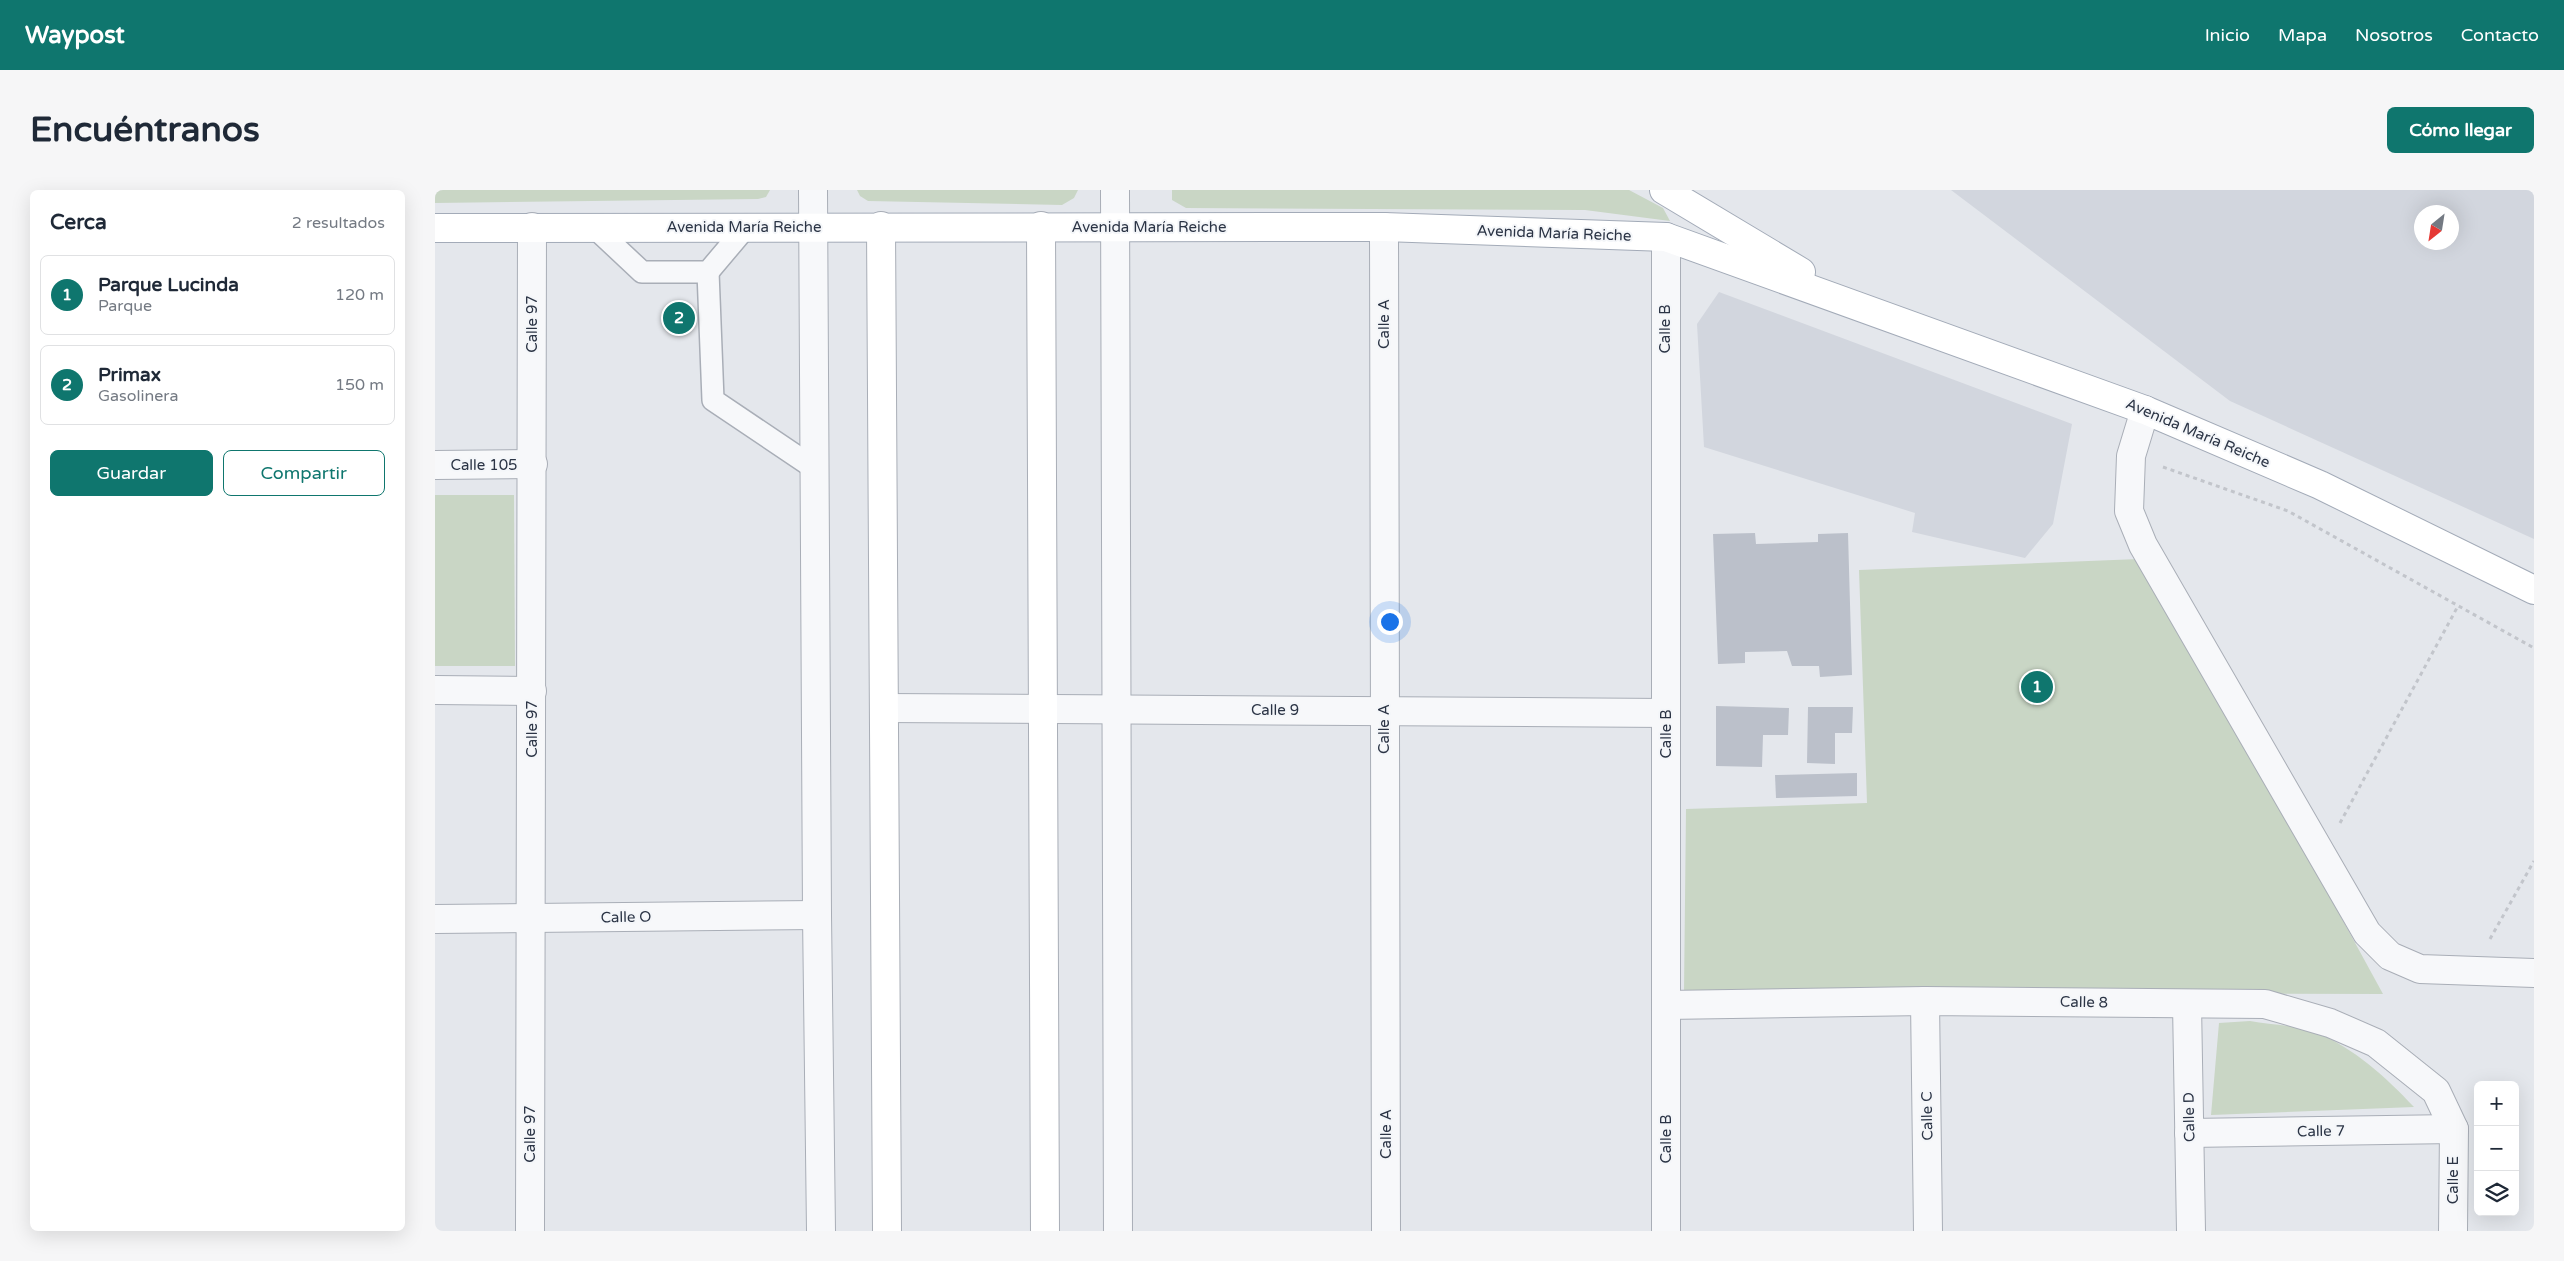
<!DOCTYPE html>
<html lang="es">
<head>
<meta charset="utf-8">
<style>
	:root { --surface:#fff; --page:#f6f6f7; --text:#1f2937; --muted:#747a83; --line:#e0e1e3; --accent:#0f766e }
	body { margin:0; font-family:"Varela Round",sans-serif; background:var(--page); color:var(--text) }
	.controls { position:absolute; right:15px; bottom:15px; display:grid; overflow:hidden; border-radius:8px; box-shadow:0 5px 20px #0002 }
	.controls button { width:45px; height:45px; display:grid; place-items:center; padding:0; border:0; border-bottom:1px solid var(--line); background:var(--surface); color:var(--text); font:25px sans-serif }
	.compass { position:absolute; left:1979px; top:15px; width:45px; height:45px; border-radius:50%; background:var(--surface); box-shadow:0 5px 20px #0002; rotate:210deg }
	.you { position:absolute; left:954px; top:431px; width:18px; height:18px; margin:-12px; border:4px solid #fff; border-radius:50%; background:#1a73e8; box-shadow:0 0 0 8px #1a73e833 }
	.badge { display:grid; place-items:center; width:32px; height:32px; border-radius:50%; background:var(--accent); color:#fff; font-size:16px; font-weight:700 }
	.pin { position:absolute; translate:-50% -50%; border:2px solid #fff; box-shadow:0 1px 5px #0006 }
	.list { margin:0; padding:0; list-style:none }
	h2 { display:flex; justify-content:space-between; align-items:center; height:65px; margin:0; padding:0 20px; font-size:21px }
	h2 small { font-size:16px; font-weight:400; color:var(--muted) }
	.list li { display:grid; grid-template-columns:32px 1fr auto; gap:15px; align-items:center; box-sizing:border-box; height:80px; margin:0 10px 10px; padding:0 10px; border:1px solid var(--line); border-radius:8px }
	.list b { display:block; font-size:19px; white-space:nowrap }
	.list p { margin:0; font-size:16px; white-space:nowrap; color:var(--muted) }
	.list em { font-size:16px; font-style:normal; color:var(--muted) }
	.actions { display:flex; gap:10px; padding:15px 20px }
	.actions a { flex:1; padding:11px 0; border:1px solid var(--accent); border-radius:8px; text-align:center; font-size:18px; color:var(--accent) }
	.actions .main { background:var(--accent); color:#fff }
	.icon { flex:none; width:28px; height:28px; fill:none; stroke:currentColor; stroke-width:2; stroke-linecap:round; stroke-linejoin:round }
	.map { position:relative; flex:none; width:2099px; height:1041px; overflow:hidden; border-radius:8px }
	header { display:flex; align-items:center; gap:30px; box-sizing:border-box; height:70px; padding:0 25px; background:var(--accent); color:#fff }
	header strong { font-size:24px }
	nav { display:flex; gap:28px; margin-inline-start:auto; font-size:18px }
	.intro { display:flex; align-items:center; justify-content:space-between; box-sizing:border-box; height:120px; padding:0 30px }
	h1 { margin:0; font-size:35px }
	.button { padding:12px 22px; border-radius:8px; background:var(--accent); color:#fff; font-size:18px; font-weight:700 }
	main { display:flex; gap:30px; padding:0 30px }
	aside { flex:1; background:var(--surface); border-radius:8px; box-shadow:0 5px 20px #0002 }
	.map>svg:first-child { display:block }
</style>
</head>
<body>
<header>
<strong>Waypost</strong>
<nav><a>Inicio</a><a>Mapa</a><a>Nosotros</a><a>Contacto</a></nav>
</header>
<div class="intro"><h1>Encuéntranos</h1><a class="button">Cómo llegar</a></div>
<main>
<aside>
<h2>Cerca<small>2 resultados</small></h2>
<ul class="list">
<li><span class="badge">1</span><div><b>Parque Lucinda</b><p>Parque</p></div><em>120 m</em></li>
<li><span class="badge">2</span><div><b>Primax</b><p>Gasolinera</p></div><em>150 m</em></li>
</ul>
<div class="actions"><a class="main">Guardar</a><a>Compartir</a></div>
</aside>
<div class="map">
<svg width="2099" height="1041" viewBox="0 0 2099 1041">
	<rect width="100%" height="100%" fill="#e4e7ec"/>
	<g fill="#d2d6de" fill-rule="evenodd">
		<path d="M1516 0H2099V349L1795 211ZM1986 22H2016V52H1986Z"/>
		<path d="M1284 102 1637 234 1618 334 1590 368 1477 342 1480 323 1269 257 1262 134Z"/>
	</g>
	<g fill="#c9d6c5">
		<path d="M0 0H335L331 7 323 9 0 13Z"/>
		<path d="M422 0H643L639 8 627 15 433 11 425 6Z"/>
		<path d="M737 0H1194L1228 18 1235 31 1150 20 751 18 737 10Z"/>
		<path d="M0 305H79L80 476H0Z"/>
		<path d="M1704 369 1889 696 1948 804 1249 802 1251 619 1432 613 1424 380Z"/>
		<path d="M1815 831C1836 835 1861 835 1880 842 1919 858 1951 887 1979 917L1776 925 1784 833Z"/>
	</g>
	<g fill="#bbc0ca">
		<path d="M1320 343 1321 354 1383 352V344L1413 343 1417 485 1385 487 1384 476H1357L1352 461 1310 462V473L1283 474 1278 344Z"/>
		<path d="M1281 516 1354 518 1353 545H1328L1327 577 1281 576Z"/>
		<path d="M1373 517H1418L1417 543H1400V574L1372 573Z"/>
		<path d="M1422 583V606L1341 608 1340 585Z"/>
	</g>
	<g fill="none" stroke-linecap="round" stroke-linejoin="round">
		<defs>
			<g id="service">
				<path d="M159 37 207 82H273L311 37"/>
				<path d="M273 82 278 210 379 278"/>
			</g>
			<g id="minor">
				<path d="M378 0 382 725 386 1041"/>
				<path d="M680 0 683 1041"/>
				<path d="M949 37 951 1041"/>
				<path d="M1231 47V1041"/>
				<path d="M1710 220 1696 266 1694 321 1708 355 1932 743 1955 766 1985 779 2099 783"/>
				<path d="M0 275 98 274"/>
				<path d="M0 500 97 501"/>
				<path d="M449 518 1231 523"/>
				<path d="M0 729 382 725"/>
				<path d="M1490 811 1493 1041"/>
				<path d="M1752 814 1756 1041"/>
				<path d="M1231 815 1490 811 1830 814 1895 833 1941 853 2001 901 2019 939 2018 1041"/>
				<path d="M1754 943 2019 939"/>
				<path d="M95 1041 97 37"/>
			</g>
			<g id="secondary">
				<path d="M446 36 452 1041"/>
				<path d="M606 36 610 1041"/>
			</g>
			<g id="primary">
				<path d="M1229 0 1366 82"/>
				<path d="M0 38 949 37 1231 47 1710 220 1885 295 2099 400"/>
			</g>
		</defs>
		<use href="#service" stroke="#a9aeb7" stroke-width="24"/>
		<use href="#minor" stroke="#a9aeb7" stroke-width="30"/>
		<use href="#secondary" stroke="#a9aeb7" stroke-width="30"/>
		<use href="#primary" stroke="#a3abb8" stroke-width="30"/>
		<g stroke="#c2c5cb" stroke-width="3" stroke-dasharray="4 4" stroke-linecap="butt">
			<path d="M1728 277 1853 321 2099 458"/>
			<path d="M1905 633 2023 416"/>
			<path d="M2055 749 2099 671"/>
		</g>
		<use href="#service" stroke="#f7f8fa" stroke-width="21"/>
		<use href="#minor" stroke="#f7f8fa" stroke-width="28"/>
		<use href="#secondary" stroke="#fff" stroke-width="28"/>
		<use href="#primary" stroke="#fff" stroke-width="28"/>
	</g>
	<g text-anchor="middle" stroke-width="4" stroke-linejoin="round" paint-order="stroke">
		<g font-size="15" fill="#2b3445" stroke="#f4f6f9">
			<text x="309" y="42">Avenida María Reiche</text>
			<text x="714" y="42">Avenida María Reiche</text>
			<text transform="translate(1119 43) rotate(2)" y="5">Avenida María Reiche</text>
			<text transform="translate(97 134) rotate(-90)" y="5">Calle 97</text>
			<text transform="translate(949 134) rotate(-90)" y="5">Calle A</text>
			<text transform="translate(1230 139) rotate(-90)" y="5">Calle B</text>
			<text transform="translate(1763 243) rotate(23)" y="5">Avenida María Reiche</text>
			<text x="49" y="280">Calle 105</text>
			<text x="840" y="525">Calle 9</text>
			<text transform="translate(97 539) rotate(-90)" y="5">Calle 97</text>
			<text transform="translate(949 539) rotate(-90)" y="5">Calle A</text>
			<text transform="translate(1231 544) rotate(-90)" y="5">Calle B</text>
			<text transform="translate(191 727) rotate(-1)" y="5">Calle O</text>
			<text transform="translate(1649 812) rotate(1)" y="5">Calle 8</text>
			<text transform="translate(1492 926) rotate(-91)" y="5">Calle C</text>
			<text transform="translate(1754 927) rotate(-91)" y="5">Calle D</text>
			<text transform="translate(1886 941) rotate(-1)" y="5">Calle 7</text>
			<text transform="translate(95 944) rotate(-90)" y="5">Calle 97</text>
			<text transform="translate(951 944) rotate(-90)" y="5">Calle A</text>
			<text transform="translate(1231 949) rotate(-90)" y="5">Calle B</text>
			<text transform="translate(2018 990) rotate(-90)" y="5">Calle E</text>
		</g>
	</g>
</svg>
<div class="controls">
<button>+</button>
<button>−</button>
<button><svg class="icon" aria-label="layers" viewBox="0 0 24 24"><path d="M12 4l9 5-9 5-9-5zM3 14l9 5 9-5"/></svg></button>
</div>
<svg class="compass" viewBox="-18 -18 36 36"><path d="M0-13l5 13h-10z" fill="#e53935"/><path d="M0 13l5-13h-10z" fill="#747a83"/></svg>
<div class="you"></div>
<div class="pin badge" style="left:1602px;top:497px">1</div>
<div class="pin badge" style="left:244px;top:128px">2</div>
</div>
</main>
</body>
</html>
